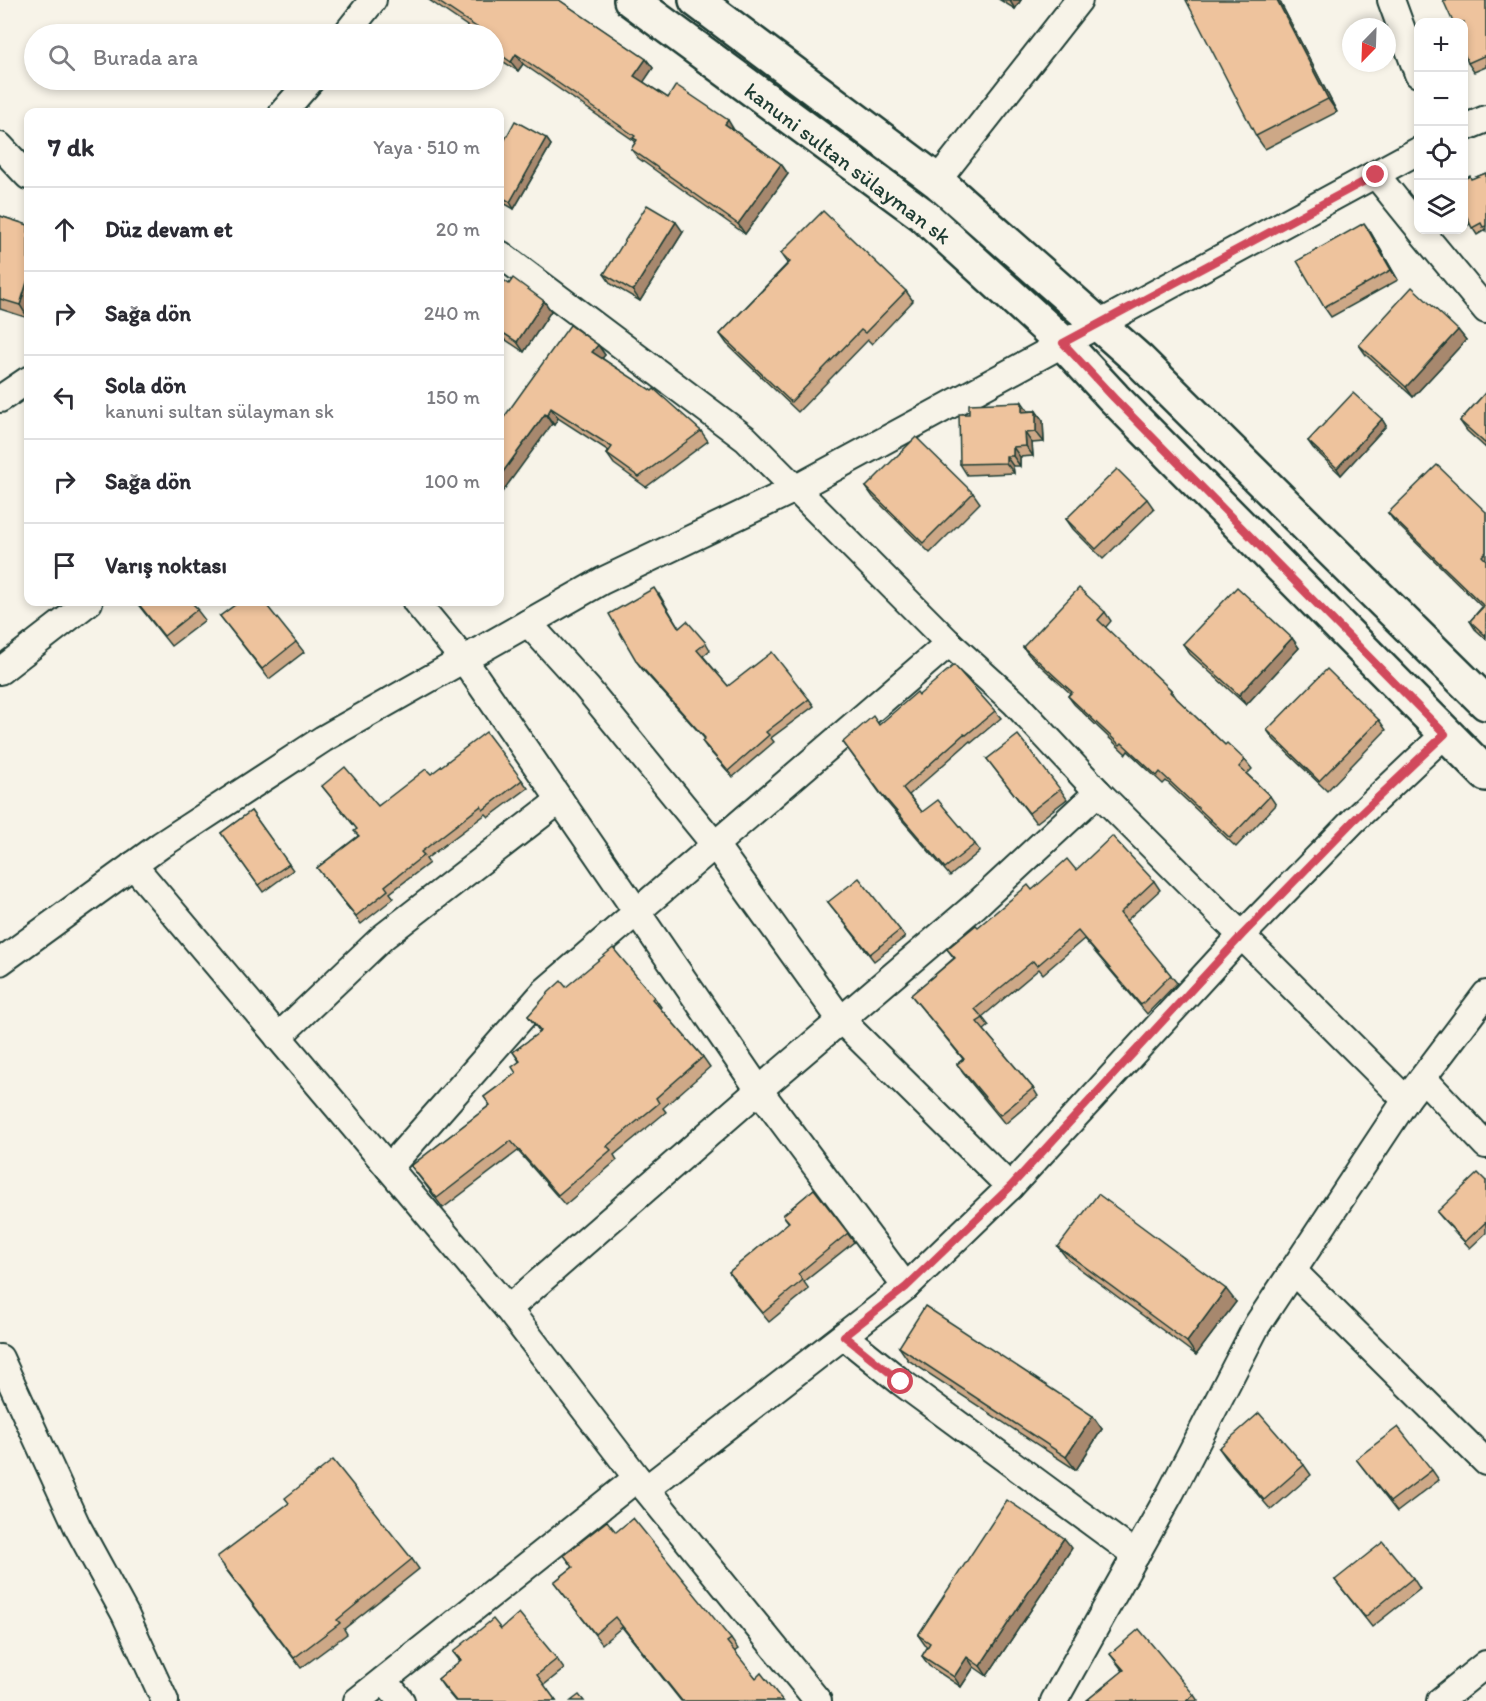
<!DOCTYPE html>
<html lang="tr">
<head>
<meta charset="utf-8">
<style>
	:root { --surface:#fff; --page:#f7f7f7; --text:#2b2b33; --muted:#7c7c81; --line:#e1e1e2 }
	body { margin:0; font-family:Itim,sans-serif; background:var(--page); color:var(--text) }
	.controls { position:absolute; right:18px; top:18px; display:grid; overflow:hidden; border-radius:12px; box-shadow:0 3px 9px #0003 }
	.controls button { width:54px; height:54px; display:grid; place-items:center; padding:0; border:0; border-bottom:2px solid var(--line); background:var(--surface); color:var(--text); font:30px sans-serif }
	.compass { position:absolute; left:1342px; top:18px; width:54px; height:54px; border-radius:50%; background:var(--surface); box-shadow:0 3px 9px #0003; rotate:203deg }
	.stop { position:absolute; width:18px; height:18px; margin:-14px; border:4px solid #d1495b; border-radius:50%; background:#fff }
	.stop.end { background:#d1495b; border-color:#fff; box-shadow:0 2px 6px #0008 }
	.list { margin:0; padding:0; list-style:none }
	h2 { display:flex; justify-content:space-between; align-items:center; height:78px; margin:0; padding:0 24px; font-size:26px }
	h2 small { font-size:20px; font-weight:400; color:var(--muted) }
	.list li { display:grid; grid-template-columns:39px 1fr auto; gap:18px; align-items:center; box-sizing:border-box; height:84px; padding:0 24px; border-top:2px solid var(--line) }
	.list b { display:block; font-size:22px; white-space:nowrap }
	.list p { margin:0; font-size:20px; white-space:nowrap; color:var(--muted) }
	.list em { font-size:20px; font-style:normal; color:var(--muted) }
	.icon { flex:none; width:33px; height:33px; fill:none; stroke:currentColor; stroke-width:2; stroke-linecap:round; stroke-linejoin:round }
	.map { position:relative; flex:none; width:1486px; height:1701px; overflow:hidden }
	.search { position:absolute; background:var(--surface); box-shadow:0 3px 9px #0003; left:24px; top:24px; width:480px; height:66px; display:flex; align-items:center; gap:15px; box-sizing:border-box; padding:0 21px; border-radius:33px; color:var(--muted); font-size:22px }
	.panel { position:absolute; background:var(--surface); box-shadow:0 3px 9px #0003; left:24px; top:108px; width:480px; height:498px; border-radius:12px }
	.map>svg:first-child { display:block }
</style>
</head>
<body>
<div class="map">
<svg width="1486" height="1701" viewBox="0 0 1486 1701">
	<rect width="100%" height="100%" fill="#f7f3e8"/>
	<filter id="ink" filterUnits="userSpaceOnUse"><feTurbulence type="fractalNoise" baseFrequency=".0167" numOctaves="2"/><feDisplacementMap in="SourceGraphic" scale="12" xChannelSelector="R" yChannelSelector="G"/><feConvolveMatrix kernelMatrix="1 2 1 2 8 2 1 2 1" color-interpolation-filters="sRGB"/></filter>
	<g filter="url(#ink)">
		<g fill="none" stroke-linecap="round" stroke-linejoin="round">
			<defs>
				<g id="minor">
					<path d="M1391 0 1418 74"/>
					<path d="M346 34 373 0"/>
					<path d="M283 112 311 80"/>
					<path d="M1464 128 1486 119"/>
					<path d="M0 146 28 176"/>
					<path d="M1376 175 1418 227"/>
					<path d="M937 181 1079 0"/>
					<path d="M1420 230 1486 310"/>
					<path d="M500 254 746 439 949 643 1015 703 1098 792 1406 1100"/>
					<path d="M0 399 28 380"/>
					<path d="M416 602 464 660 759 1090 906 1287"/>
					<path d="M528 623 587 688 715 845 841 1020 1010 1187"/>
					<path d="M0 671 89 602"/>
					<path d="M133 865 508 1309 637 1478 818 1701"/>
					<path d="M0 962 161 845 323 739 602 581 795 489 1418 151"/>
					<path d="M278 1037 383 937 560 800"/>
					<path d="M1423 1078 1486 1145"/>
					<path d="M389 1168 545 991 949 643"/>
					<path d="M1293 1271 1486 1462"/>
					<path d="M508 1309 759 1090 976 905 1098 792"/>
					<path d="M844 1336 901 1382 1136 1555"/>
					<path d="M0 1358 77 1526 125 1614 165 1701"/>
					<path d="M646 1489 906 1287 1010 1187 1242 935 1354 820 1445 734"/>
					<path d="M384 1680 401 1701"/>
					<path d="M357 1701 637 1478"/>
					<path d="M1054 1701 1171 1492 1257 1325 1406 1100 1486 994"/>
					<path d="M1440 1701 1486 1664"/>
				</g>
				<g id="major">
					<path d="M631 0 923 215 1063 343 1114 398 1486 774"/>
					<path d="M696 0 937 181 1139 360 1486 703"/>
				</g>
			</defs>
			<use href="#minor" stroke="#1f3d34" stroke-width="30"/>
			<use href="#major" stroke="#1f3d34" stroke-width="38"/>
			<use href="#minor" stroke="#f7f3e8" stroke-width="26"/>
			<use href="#major" stroke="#f7f3e8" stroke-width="33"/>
		</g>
		<g fill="#cda887" stroke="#1f3d34" stroke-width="1.5">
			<path d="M429 0H559L646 59 653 68 643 82 668 98 734 130 781 164 788 174 745 234 638 158 631 149 636 142 523 64 518 71 499 59 494 51V47L495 45 494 44V34H479Z"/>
			<path d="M1000 0H1021L1015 9Z"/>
			<path d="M1279 0 1337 112 1265 149 1256 136Z"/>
			<path d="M1486 0V67L1474 72 1468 63 1464 22Z"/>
			<path d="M546 138 551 145 514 209 500 201V149Z"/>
			<path d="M1486 173V231L1485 230 1477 235 1470 224 1466 226 1464 221V179H1472Z"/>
			<path d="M0 216 28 225V318L0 309Z"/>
			<path d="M683 232 640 301 611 284 604 274Z"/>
			<path d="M1371 233 1398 280 1331 317 1324 307Z"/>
			<path d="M781 253 906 291 913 301 872 344 868 340 798 412 727 344 720 334 788 263Z"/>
			<path d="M500 284 544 301 551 311 524 352 500 336Z"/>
			<path d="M1458 330 1466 340 1413 397 1366 355 1359 345Z"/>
			<path d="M598 345 605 355 602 358 701 431 708 441 646 487 614 464 607 454 609 451 558 418 554 425 552 424 502 420Z"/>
			<path d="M1486 392V448L1467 431 1460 421Z"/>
			<path d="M1028 411H1036L1043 421 1044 442 1032 443 1033 456 1020 457V466H1013L1014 473 967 475 960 464Z"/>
			<path d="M1382 419 1386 426 1341 475 1313 448 1308 441Z"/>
			<path d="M866 487 973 493 980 503 930 553 873 497Z"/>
			<path d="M1147 499 1154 509 1103 559 1073 529 1066 519Z"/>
			<path d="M1486 512V639L1475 629 1470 621 1482 607 1394 521 1388 513Z"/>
			<path d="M659 594 679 628 706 643 710 650 703 656 728 686 809 699 814 706 771 738 774 742 733 777 707 748 702 741 705 739 642 669 637 662Z"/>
			<path d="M136 602H191L205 620 171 646Z"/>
			<path d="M1105 612 1111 621 1105 628 1171 690 1177 699 1225 745 1245 760 1252 769 1247 774 1270 796 1276 805 1236 847 1166 781 1163 784 1128 751 1126 754 1074 704 1068 696 1070 693 1029 655 1023 647Z"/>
			<path d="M220 616 296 642 304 652 269 679Z"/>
			<path d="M1292 638 1299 648 1246 705 1190 654 1183 644Z"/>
			<path d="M919 695 995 711 1001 718 971 743 970 741 909 795 922 812 975 844 980 851 950 876 885 800 843 742 879 725Z"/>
			<path d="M1379 720 1386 730 1327 791 1274 740 1267 730Z"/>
			<path d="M987 759 1060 789 1067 799 1036 823Z"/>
			<path d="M431 774 522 780 528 788 489 817 486 814 426 859 429 863 390 893 394 898 361 924 317 868 358 836 357 829 322 786 378 806Z"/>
			<path d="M251 811 293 870 263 892 221 833Z"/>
			<path d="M1076 870 1154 881 1160 890 1126 921 1177 983 1147 1014 1084 939 1043 974 1039 969 982 1017 989 1026 984 1030 1033 1088 1038 1096 1005 1124 963 1073 957 1064 963 1059 911 995 954 958 947 949 1032 890Z"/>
			<path d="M828 902 900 930 905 937 874 961Z"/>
			<path d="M566 987 654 997 661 1007 660 1008 703 1057 710 1067 663 1108 666 1112 614 1155 617 1160 565 1205 518 1151 443 1208 411 1166 490 1105 484 1097 516 1073 519 1061 513 1052 540 1032 528 1016Z"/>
			<path d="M1486 1181V1233L1470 1248 1442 1218 1437 1212Z"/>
			<path d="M814 1189 854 1242 804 1282 809 1289 769 1322 735 1281 729 1272 789 1223 783 1215Z"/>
			<path d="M1058 1247 1236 1302 1196 1355 1068 1260Z"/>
			<path d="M899 1347 1102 1429 1076 1470 908 1360Z"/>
			<path d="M1219 1448 1304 1465 1311 1475 1271 1510 1226 1458Z"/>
			<path d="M1356 1459 1432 1470 1439 1480 1397 1512Z"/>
			<path d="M616 1532 731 1639 738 1649 734 1652 756 1678 783 1701H681L622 1627 602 1644 554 1582 573 1567 564 1555Z"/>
			<path d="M1072 1548 987 1676 974 1667 961 1687 929 1666 922 1656 928 1647 925 1645 918 1635Z"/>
			<path d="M412 1559 419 1569 344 1629 347 1634 301 1668 224 1567Z"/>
			<path d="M1413 1578 1420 1589 1372 1627 1335 1580Z"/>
			<path d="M501 1629 557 1659 564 1669 544 1685 556 1701H455L445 1689 438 1679 460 1661 453 1652Z"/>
			<path d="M1110 1654 1194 1695 1198 1701H1086L1123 1671Z"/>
		</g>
		<g fill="#a7886e" stroke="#1f3d34" stroke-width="1.5">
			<path d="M1011 0H1021L1015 9 1010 1Z"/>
			<path d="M1277 0H1279L1337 112 1328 99Z"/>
			<path d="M516 54 523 64 518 71 511 62Z"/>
			<path d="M646 59 653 68 641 86 634 76Z"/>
			<path d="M728 120 734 130 725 124Z"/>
			<path d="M546 138 551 145 514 209 510 202Z"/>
			<path d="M781 164 788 174 745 234 738 224Z"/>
			<path d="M676 222 683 232 640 301 633 291Z"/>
			<path d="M1364 223 1371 233 1398 280 1391 270Z"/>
			<path d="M28 279V318L20 305Z"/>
			<path d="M544 301 551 311 524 352 517 342Z"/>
			<path d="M1458 330 1466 340 1413 397 1406 387Z"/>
			<path d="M598 345 605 355 599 362 592 352Z"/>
			<path d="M1022 402 1029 412H1022Z"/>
			<path d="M551 408 558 418 554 425 547 415Z"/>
			<path d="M1036 411 1043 421 1044 442 1036 432Z"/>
			<path d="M545 414 552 424 500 495V476Z"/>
			<path d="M1382 419 1386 426 1341 475 1337 468Z"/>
			<path d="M1025 433 1032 443 1033 456 1026 446Z"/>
			<path d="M1013 447 1020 457V466L1013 456Z"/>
			<path d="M1006 456 1013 466 1014 473 1006 463Z"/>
			<path d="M1292 638 1299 648 1246 705 1239 695Z"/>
			<path d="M1226 1289 1236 1302 1196 1355 1187 1342Z"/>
			<path d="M1093 1416 1102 1429 1076 1470 1066 1457Z"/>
			<path d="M1064 1538 1072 1548 987 1676 980 1666Z"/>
			<path d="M967 1657 974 1667 961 1687 954 1677Z"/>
		</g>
		<g fill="#eec39d" stroke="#1f3d34" stroke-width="1.5">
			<path d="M436 0H559L646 59 634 76 668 98 676 85 728 120 725 124 781 164 738 224 631 149 637 140 633 138 635 136 516 54 511 62 494 50V47L497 41 494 39V34H487Z"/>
			<path d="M1186 0H1277L1328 99 1256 136Z"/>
			<path d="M1443 0H1486V55L1468 63 1464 53V22H1453Z"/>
			<path d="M515 121 546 138 510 202 500 196V149Z"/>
			<path d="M1486 173V226L1483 227 1481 223 1472 228 1467 217 1464 218V179L1470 176 1471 179Z"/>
			<path d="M647 205 676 222 633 291 604 274Z"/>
			<path d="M823 211 906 291 865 333 861 330 791 402 720 334 790 262 781 253Z"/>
			<path d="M0 216 28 225V279L20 305 0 299Z"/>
			<path d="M1364 223 1391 270 1324 307 1297 261Z"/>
			<path d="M513 278 544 301 517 342 500 331V284L502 279 509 284Z"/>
			<path d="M1412 287 1458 330 1406 387 1359 345Z"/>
			<path d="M570 325 598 345 592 352 652 391 654 389 701 431 639 477 607 454 612 447 551 408 547 415 545 414 500 476V418L502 420Z"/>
			<path d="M1486 392V444L1460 421Z"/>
			<path d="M1353 393 1382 419 1337 468 1308 441Z"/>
			<path d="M1022 402V412L1036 411V432L1025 433 1026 446 1013 447V456H1006V463L960 464 959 414H969V404Z"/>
			<path d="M916 437 973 493 923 543 866 487Z"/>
			<path d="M1437 465 1486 512V552L1482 556 1486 560V636L1470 621 1484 606 1388 513Z"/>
			<path d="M1117 469 1147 499 1096 549 1066 519Z"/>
			<path d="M1237 587 1292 638 1239 695 1183 644Z"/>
			<path d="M654 588 679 628 687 621 706 643 697 650 728 686 772 652 809 699 766 732 769 735 728 771 702 741 705 738 637 662 609 614Z"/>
			<path d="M1079 588 1105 612 1098 620 1171 690 1170 692 1225 745 1227 743 1245 760 1239 767 1270 796 1230 838 1160 772 1157 776 1122 743 1120 745 1068 696 1072 692 1023 647Z"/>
			<path d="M137 602H191L198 609 164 636Z"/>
			<path d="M239 602H264L296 642 262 669 220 616Z"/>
			<path d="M954 665 995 711 966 735 964 734 903 788 922 812 938 800 975 844 945 868 880 792 843 742 873 716 879 725 917 692 919 695Z"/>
			<path d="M1327 669 1379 720 1319 781 1267 730Z"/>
			<path d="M486 732 522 780 483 810 481 806 421 852 424 855 385 886 388 890 356 916 317 868 359 836 354 831 357 829 322 786 345 767 378 806 426 769 431 774Z"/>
			<path d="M1018 735 1060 789 1029 813 987 759Z"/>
			<path d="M251 811 289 864 258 885 221 833Z"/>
			<path d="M1112 836 1154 881 1120 913 1171 975 1141 1005 1078 931 1037 966 1033 961 975 1009 983 1018 977 1022 1033 1088 1000 1115 957 1064 964 1059 911 995 955 958 947 949 976 925 978 927 1028 885 1032 890 1067 859 1076 870Z"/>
			<path d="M859 878 900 930 870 954 828 902Z"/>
			<path d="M613 948 654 997 652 999 703 1057 656 1098 659 1103 607 1146 611 1150 558 1195 511 1141 437 1198 411 1166 490 1105 484 1097 516 1073 512 1067 520 1061 513 1052 541 1031 528 1016 549 992 561 981 566 987Z"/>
			<path d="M1478 1173 1486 1181V1222L1465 1242 1437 1212Z"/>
			<path d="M814 1189 848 1233 798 1274 803 1280 763 1313 729 1272 789 1222 783 1215Z"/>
			<path d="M1098 1194 1226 1289 1187 1342 1058 1247Z"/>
			<path d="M925 1306 1093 1416 1066 1457 899 1347Z"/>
			<path d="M1259 1413 1304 1465 1264 1500 1219 1448Z"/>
			<path d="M1398 1427 1432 1470 1390 1502 1356 1459Z"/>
			<path d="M333 1460 412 1559 337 1620 340 1623 294 1658 217 1557 289 1503 285 1498Z"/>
			<path d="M1007 1500 1064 1538 980 1666 967 1657 954 1677 922 1656 930 1643 918 1635Z"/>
			<path d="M633 1518 731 1639 727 1642 756 1678 761 1673 783 1701H682L615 1617 595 1634 554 1582 573 1567 564 1555 607 1521 616 1532Z"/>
			<path d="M1383 1542 1413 1578 1365 1617 1335 1580Z"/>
			<path d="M519 1613 557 1659 537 1675 556 1701H456L438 1679 461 1660 453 1652 493 1619 501 1629Z"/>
			<path d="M1139 1629 1194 1695 1186 1701H1086L1124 1670 1110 1654Z"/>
			<path d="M579 1695 584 1701H571Z"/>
		</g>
	</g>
	<g fill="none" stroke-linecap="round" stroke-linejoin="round" filter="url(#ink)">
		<path stroke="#d1495b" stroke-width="8" d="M901 1382 844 1336 906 1287 1010 1187 1242 935 1354 820 1445 734 1114 398 1063 343 1376 175"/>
	</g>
	<g text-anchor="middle" stroke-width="6" stroke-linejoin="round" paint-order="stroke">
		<g font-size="22" fill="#1f3d34" stroke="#f7f3e8">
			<text transform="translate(848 163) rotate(37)" y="8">kanuni sultan sülayman sk</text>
		</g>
	</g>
</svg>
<div class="controls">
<button>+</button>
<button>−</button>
<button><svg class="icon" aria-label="locate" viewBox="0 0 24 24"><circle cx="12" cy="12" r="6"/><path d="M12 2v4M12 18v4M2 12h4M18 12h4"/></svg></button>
<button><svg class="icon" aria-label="layers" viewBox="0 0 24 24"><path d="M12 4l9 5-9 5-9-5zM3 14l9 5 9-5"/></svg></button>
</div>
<svg class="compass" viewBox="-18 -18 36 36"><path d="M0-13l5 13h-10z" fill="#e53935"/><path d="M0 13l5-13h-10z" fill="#7c7c81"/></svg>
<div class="stop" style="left:901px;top:1382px"></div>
<div class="stop end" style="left:1376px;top:175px"></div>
<div class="search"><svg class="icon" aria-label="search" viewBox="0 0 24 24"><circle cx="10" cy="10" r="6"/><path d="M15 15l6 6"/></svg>Burada ara</div>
<section class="panel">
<h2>7 dk<small>Yaya · 510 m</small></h2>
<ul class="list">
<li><svg class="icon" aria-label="ahead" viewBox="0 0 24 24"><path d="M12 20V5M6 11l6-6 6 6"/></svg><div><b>Düz devam et</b></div><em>20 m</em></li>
<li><svg class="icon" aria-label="right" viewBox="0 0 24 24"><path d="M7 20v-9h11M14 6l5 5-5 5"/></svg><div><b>Sağa dön</b></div><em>240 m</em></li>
<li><svg class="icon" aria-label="left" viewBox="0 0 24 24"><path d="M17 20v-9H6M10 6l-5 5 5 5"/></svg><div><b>Sola dön</b><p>kanuni sultan sülayman sk</p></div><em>150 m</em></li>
<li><svg class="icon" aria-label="right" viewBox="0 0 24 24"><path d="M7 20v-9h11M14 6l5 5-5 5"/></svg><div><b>Sağa dön</b></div><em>100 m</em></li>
<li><svg class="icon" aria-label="arrive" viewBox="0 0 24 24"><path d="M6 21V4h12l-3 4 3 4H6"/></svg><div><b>Varış noktası</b></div></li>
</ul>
</section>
</div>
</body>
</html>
